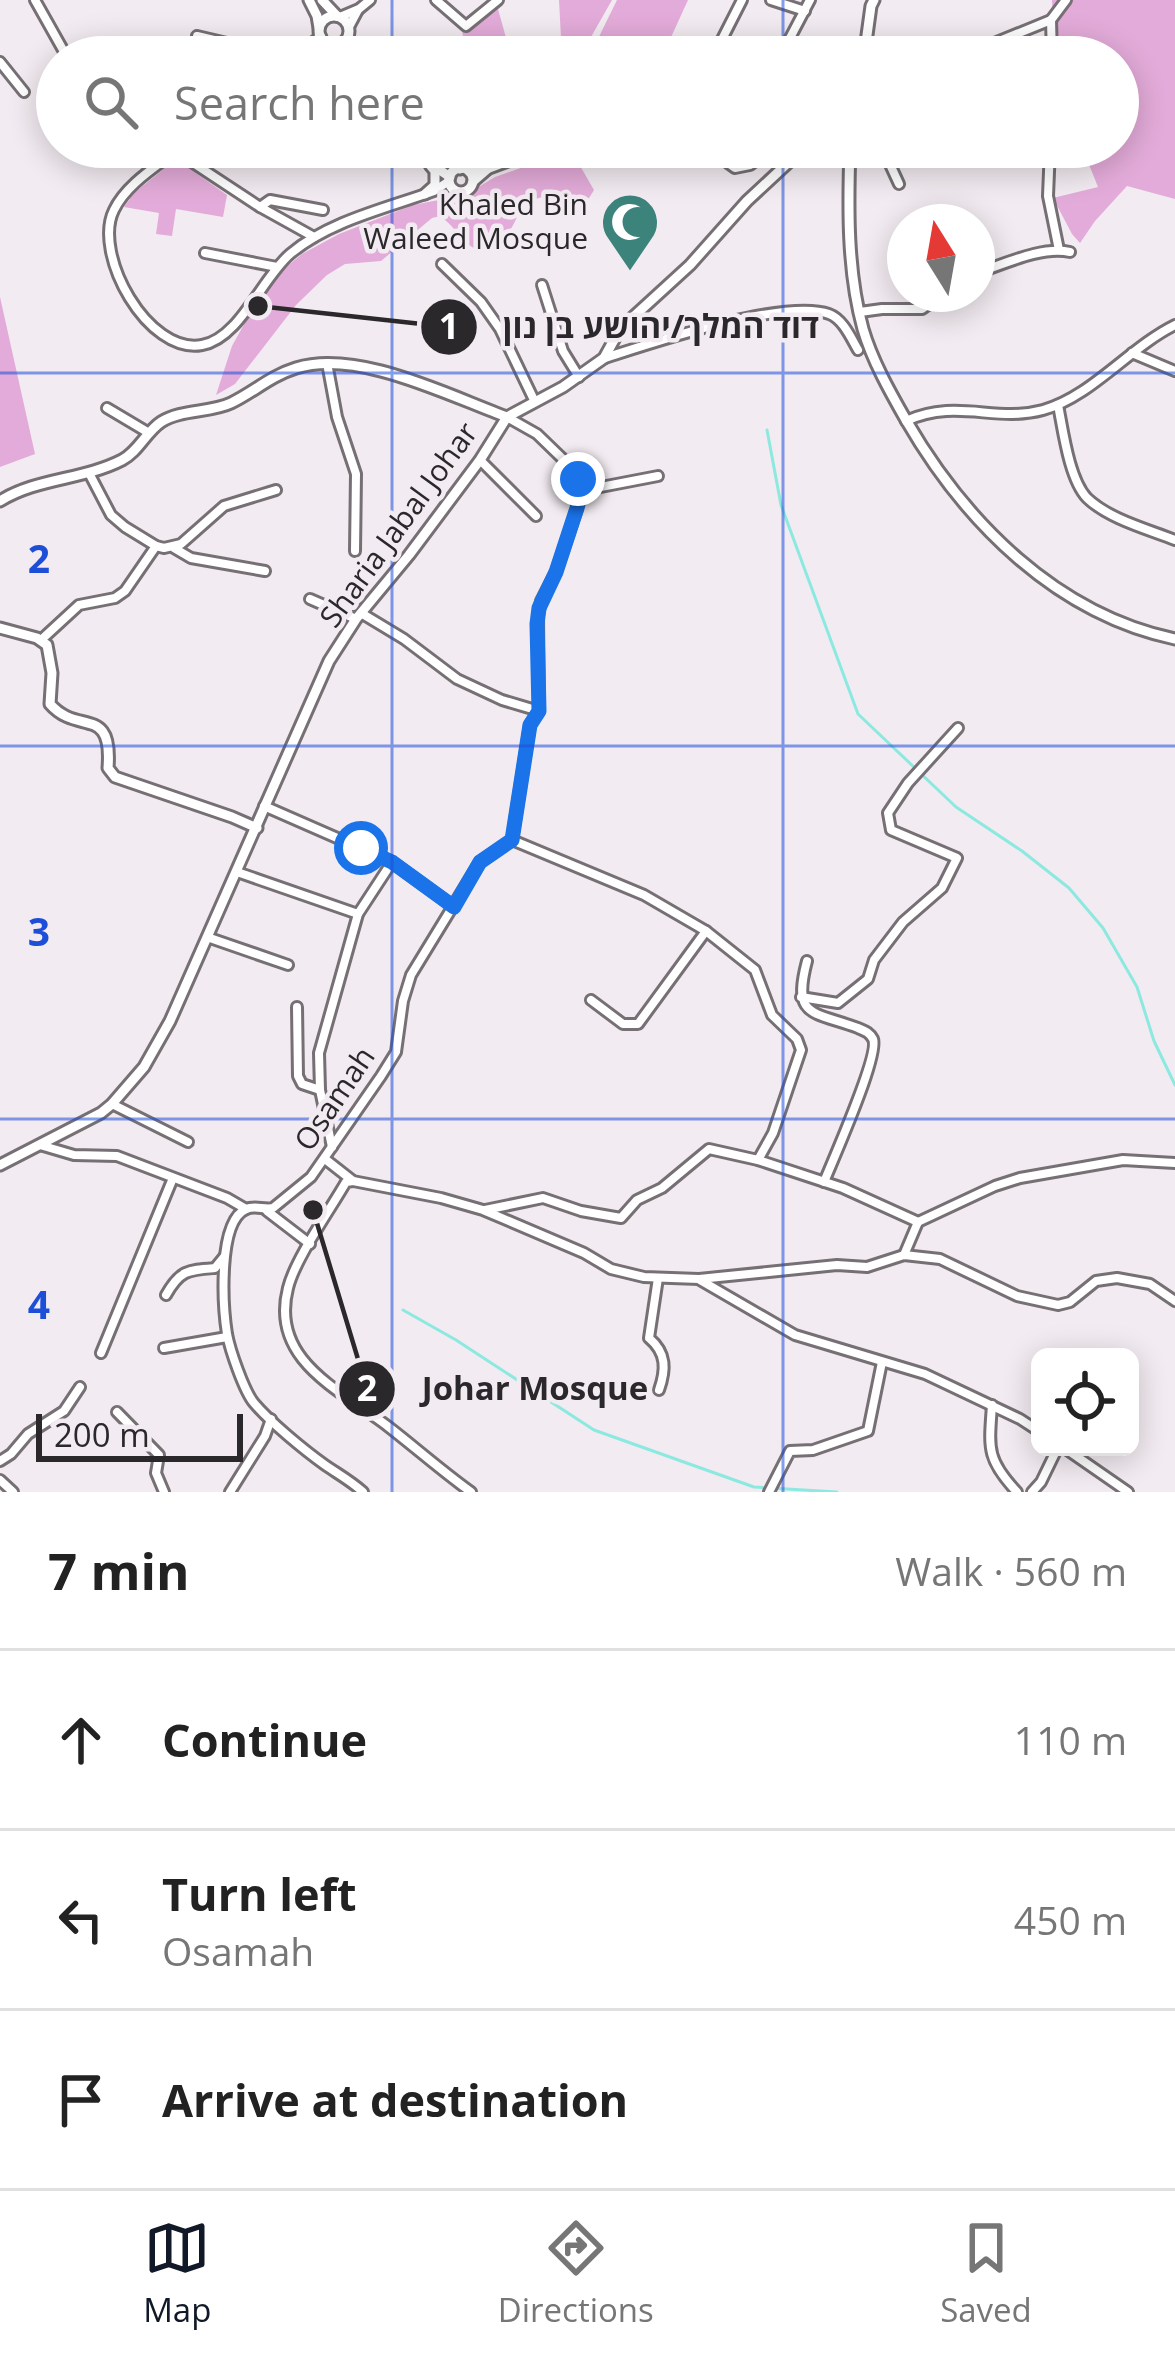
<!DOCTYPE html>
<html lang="en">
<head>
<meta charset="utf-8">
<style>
	:root { --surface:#fff; --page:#f6f6f6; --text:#222; --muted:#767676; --line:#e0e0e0; --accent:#111827 }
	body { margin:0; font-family:"Open Sans",Heebo,sans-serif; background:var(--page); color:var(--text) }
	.controls { position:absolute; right:36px; bottom:36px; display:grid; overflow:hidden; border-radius:18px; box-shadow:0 6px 30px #0003 }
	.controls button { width:108px; height:108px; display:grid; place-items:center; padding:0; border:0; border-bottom:3px solid var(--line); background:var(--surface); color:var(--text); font:60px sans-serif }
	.compass { position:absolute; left:887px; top:204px; width:108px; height:108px; border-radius:50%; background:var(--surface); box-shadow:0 6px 30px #0003; rotate:349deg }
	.scale { position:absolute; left:36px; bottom:30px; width:207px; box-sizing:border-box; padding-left:12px; border:6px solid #2a282a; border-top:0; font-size:33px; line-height:42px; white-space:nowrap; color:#2a282a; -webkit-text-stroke:9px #f2ebf1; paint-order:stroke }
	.stop { position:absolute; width:36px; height:36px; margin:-27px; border:9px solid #1a73e8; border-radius:50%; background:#fff }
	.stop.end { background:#1a73e8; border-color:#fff; box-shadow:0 3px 12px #0008 }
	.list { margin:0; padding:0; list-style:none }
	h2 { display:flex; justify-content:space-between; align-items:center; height:156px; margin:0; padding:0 48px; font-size:51px }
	h2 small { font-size:39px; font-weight:400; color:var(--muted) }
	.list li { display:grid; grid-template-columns:78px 1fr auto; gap:36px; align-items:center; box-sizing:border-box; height:180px; padding:0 48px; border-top:3px solid var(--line) }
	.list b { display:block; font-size:45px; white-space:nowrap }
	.list p { margin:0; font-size:39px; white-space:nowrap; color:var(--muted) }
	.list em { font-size:39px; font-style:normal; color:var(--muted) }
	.icon { flex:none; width:66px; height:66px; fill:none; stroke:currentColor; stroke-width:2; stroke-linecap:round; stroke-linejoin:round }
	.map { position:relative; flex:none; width:1175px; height:1492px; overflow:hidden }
	.search { position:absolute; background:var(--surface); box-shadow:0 6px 30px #0003; left:36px; right:36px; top:36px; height:132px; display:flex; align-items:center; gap:30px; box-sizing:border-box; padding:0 42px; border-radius:66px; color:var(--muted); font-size:45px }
	.sheet { height:696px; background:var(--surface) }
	nav { display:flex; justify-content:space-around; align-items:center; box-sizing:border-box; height:168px; border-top:3px solid var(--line); background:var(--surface); font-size:33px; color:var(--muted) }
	nav a { display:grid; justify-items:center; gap:6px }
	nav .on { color:var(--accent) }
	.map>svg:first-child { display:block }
</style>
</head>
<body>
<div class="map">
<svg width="1175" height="1492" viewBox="0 0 1175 1492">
	<rect width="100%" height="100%" fill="#f2ebf1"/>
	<g fill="#e3abd9">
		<path d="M559 0H612L587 44 584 57H562Z"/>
		<path d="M617 0H688L662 57H589Z"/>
		<path d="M1052 0H1175V199L1127 186 1095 221 1080 243 1072 234 1053 198 1098 187 1082 147H1118V57H1054Z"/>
		<path d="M498 9 510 52 487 57H467L462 31 476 25Z"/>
		<path d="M571 150 594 190 589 198 580 199 555 193 526 202C510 225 512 243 480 251 463 245 455 226 440 216L432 218 381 261 345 264 327 275 296 305 235 384 216 395 232 346 257 301 285 268 302 254 339 234 413 205 465 195 495 177Z"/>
		<path d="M176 159 227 195 223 217 176 209 172 236 156 234 159 213 124 207 134 193Z"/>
		<path d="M0 297 35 454 0 467Z"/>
	</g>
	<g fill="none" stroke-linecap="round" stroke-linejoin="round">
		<g stroke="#8ce9df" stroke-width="3">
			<path d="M767 430 781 505 858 714 956 807 1022 851 1069 888 1103 928 1137 987 1154 1041 1175 1085"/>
			<path d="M403 1310 456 1340 594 1430 754 1487 837 1492"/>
		</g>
		<defs>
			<g id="minor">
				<path d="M35 0 67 57"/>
				<path d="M436 0 466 26 498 0"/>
				<path d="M771 0 805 11"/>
				<path d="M340 17 359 9 370 0"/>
				<path d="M1051 20 1052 57"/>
				<path d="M349 27 358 10"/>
				<path d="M197 57 195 50 197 36 244 47"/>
				<path d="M294 57 321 36"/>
				<path d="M713 57 742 0"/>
				<path d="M780 57 810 0"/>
				<path d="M960 57 1051 20 1066 0"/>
				<path d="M0 62 24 92"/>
				<path d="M169 147 260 207 314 237"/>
				<path d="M181 147C159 165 127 183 114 210 92 254 148 355 202 345 239 339 262 278 290 254 329 221 387 208 434 191L449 181"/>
				<path d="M271 147 346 161"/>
				<path d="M724 147 728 163 735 168 750 165 773 147"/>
				<path d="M882 147 899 184"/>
				<path d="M1050 147 1048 196 1059 250"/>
				<path d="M469 172 488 169 546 147"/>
				<path d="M472 183 487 170"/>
				<path d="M260 207 270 200 323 210"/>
				<path d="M205 253 277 267"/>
				<path d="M442 264 481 302 500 329 534 400"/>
				<path d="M977 273C1005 264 1041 246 1070 252"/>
				<path d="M542 285 563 351 579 377"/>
				<path d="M860 312 882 309H922L943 294"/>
				<path d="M1132 353 1175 371"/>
				<path d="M605 358C652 343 785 298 829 314 843 319 851 338 858 350"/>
				<path d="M327 363 337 417 356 474 355 551"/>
				<path d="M1058 405C1063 430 1069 479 1087 498 1109 519 1147 529 1175 540"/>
				<path d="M107 408 149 433"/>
				<path d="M906 421C957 398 995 423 1043 410 1091 397 1130 347 1175 325"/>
				<path d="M480 460 536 516"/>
				<path d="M89 473 111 515 125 527 156 546 164 548 181 544 224 506 276 490"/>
				<path d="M580 491 658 476"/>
				<path d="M174 548 191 558 265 571"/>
				<path d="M310 599 356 619"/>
				<path d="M361 613 404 639 457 679 502 700 539 711"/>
				<path d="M41 640 79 605 115 598 125 591 156 546"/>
				<path d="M264 806 392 862 454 907 455 904"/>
				<path d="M512 840 644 895 706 931 755 970 772 1015 797 1039 801 1050 773 1133 758 1160"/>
				<path d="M237 872 358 914"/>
				<path d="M207 937 288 965"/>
				<path d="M807 961C792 1018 812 1011 858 1028 865 1031 869 1032 873 1039 880 1054 833 1160 824 1182"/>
				<path d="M801 997 838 1003 868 979 874 960 903 922 942 888 957 858 891 830 888 813 908 783 958 728"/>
				<path d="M591 1000 623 1024H638L706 931"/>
				<path d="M297 1007 298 1076 302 1084 320 1090"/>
				<path d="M112 1104 188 1142"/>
				<path d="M40 1145 74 1155 117 1156 227 1198 246 1209"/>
				<path d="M332 1147 320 1090 319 1053 358 914 392 862"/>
				<path d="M325 1159 353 1181 441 1198 483 1210 584 1253 611 1269 644 1277 699 1279 837 1265 867 1267 904 1255 940 1259 1017 1296 1058 1305 1070 1302 1096 1281 1117 1278 1150 1284 1175 1301"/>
				<path d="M353 1181 346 1182C330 1210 295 1259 288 1288 269 1362 343 1391 390 1428 417 1449 443 1472 471 1492"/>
				<path d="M485 1210 543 1198 581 1211 621 1218 637 1200 662 1188 709 1149 758 1160 843 1188 918 1222"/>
				<path d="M267 1211 310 1244"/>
				<path d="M904 1255 918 1222 995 1186 1020 1178 1123 1160 1175 1163"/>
				<path d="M658 1278 649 1338C667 1353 666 1370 659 1390"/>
				<path d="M700 1280 795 1335 925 1374 1020 1419 1040 1432"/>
				<path d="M166 1295C180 1270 188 1270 215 1268L224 1257"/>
				<path d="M164 1348 227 1337"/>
				<path d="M101 1353 173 1178"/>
				<path d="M992 1405C989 1448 986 1459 1017 1492"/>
				<path d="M117 1412 159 1455 156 1473 164 1492"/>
				<path d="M1063 1447 1128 1492"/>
				<path d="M0 1461 11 1454 28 1434 64 1411 80 1387"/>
				<path d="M0 1480 13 1492"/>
				<path d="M230 1492 265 1436 271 1419"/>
				<path d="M363 1492C351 1481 338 1474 325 1465 304 1450 270 1422 254 1403 244 1391 230 1350 227 1334 223 1308 217 1222 246 1209 255 1205 264 1210 273 1208L311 1177 381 1076 396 1052 403 1001 411 975 480 862 512 840 530 725 539 711 538 616 541 601 556 572 577 509 580 491 575 474 567 463 537 434 507 417"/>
				<path d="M769 1492 790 1451 813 1450 868 1431 882 1362"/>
				<path d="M1032 1492 1041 1482 1058 1447"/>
			</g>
			<g id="tertiary">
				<path d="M309 0 317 16 319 28"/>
				<path d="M322 0 337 16"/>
				<circle cx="334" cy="31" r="15"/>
				<path d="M329 44 341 57"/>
				<path d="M864 57 871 6 874 0"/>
				<path d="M406 147 450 177"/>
				<path d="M422 147 460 169"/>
				<path d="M850 147C848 207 847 271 863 329 872 360 890 392 906 420 965 522 1056 614 1175 639"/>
				<circle cx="461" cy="180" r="12"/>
				<path d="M425 194 435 185V171L430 165"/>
				<path d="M0 501C36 478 83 480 122 460 138 452 146 432 161 422 181 409 210 413 231 403 254 392 270 376 296 368 358 349 447 395 507 417"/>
				<path d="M0 628 37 638 47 645 52 673 50 704C78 736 113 704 108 768L115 777 232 817 257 828"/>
				<path d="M0 1165 101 1113 112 1104 144 1067 170 1021 329 661 356 619 409 555 480 460 507 417 563 387 604 358 620 329 690 265 747 201 805 147"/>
			</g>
		</defs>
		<use href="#minor" stroke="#767075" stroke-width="14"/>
		<use href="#tertiary" stroke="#767075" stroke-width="15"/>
		<use href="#minor" stroke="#fff" stroke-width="8"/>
		<use href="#tertiary" stroke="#fff" stroke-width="9"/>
	</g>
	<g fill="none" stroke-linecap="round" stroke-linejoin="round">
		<path stroke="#1a73e8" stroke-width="15" d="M361 848 392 862 454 907 480 862 512 840 530 725 539 711 537 624 539 608 556 572 577 508 580 497 578 479"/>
	</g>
	<path fill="none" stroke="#1d4ed8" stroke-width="3" stroke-opacity="0.55" d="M392 0V57M783 0V57M392 147V1492M783 147V1492M0 373H1175M0 746H1175M0 1119H1175"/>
	<defs>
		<symbol id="mosque-pin" viewBox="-11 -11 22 30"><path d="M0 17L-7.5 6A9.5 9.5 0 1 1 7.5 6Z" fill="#3c837c" stroke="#f2ebf1"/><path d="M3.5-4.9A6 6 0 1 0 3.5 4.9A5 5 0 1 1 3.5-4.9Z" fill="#fff"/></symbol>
	</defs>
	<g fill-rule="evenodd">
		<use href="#mosque-pin" x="597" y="189" width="66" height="90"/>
	</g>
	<g text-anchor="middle" stroke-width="9" stroke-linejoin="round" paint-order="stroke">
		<g font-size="30" fill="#2a282a" stroke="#f2ebf1" text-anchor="end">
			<text x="588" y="215">Khaled Bin<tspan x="588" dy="34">Waleed Mosque</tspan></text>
		</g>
		<g font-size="30" fill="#2a282a" stroke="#f2ebf1">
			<text transform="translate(399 525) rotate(-54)" y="10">Sharia Jabal Johar</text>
			<text transform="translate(335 1099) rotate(-56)" y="10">Osamah</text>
		</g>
	</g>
	<g font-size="39" text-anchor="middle" font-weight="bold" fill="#1d4ed8" stroke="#f2ebf1" stroke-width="9" stroke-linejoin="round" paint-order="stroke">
		<text x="39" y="573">2</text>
		<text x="39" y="946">3</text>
		<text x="39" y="1319">4</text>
	</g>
	<path fill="none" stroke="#2a282a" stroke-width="4.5" d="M258 306L449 327M313 1210L367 1389"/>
	<g fill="#2a282a" stroke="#f2ebf1" stroke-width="4.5">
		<circle cx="258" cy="306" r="12"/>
		<circle cx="313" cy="1210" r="12"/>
		<circle cx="449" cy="327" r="30"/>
		<circle cx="367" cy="1389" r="30"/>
	</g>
	<g font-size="36" text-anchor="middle" font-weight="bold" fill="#fff">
		<text x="449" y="339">1</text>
		<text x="367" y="1401">2</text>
	</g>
	<g font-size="33" text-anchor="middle" font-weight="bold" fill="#2a282a" stroke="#f2ebf1" stroke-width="9" stroke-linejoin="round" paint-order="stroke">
		<text x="661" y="338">דוד המלך/יהושע בן נון</text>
		<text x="535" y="1400">Johar Mosque</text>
	</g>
</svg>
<div class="controls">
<button><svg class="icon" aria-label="locate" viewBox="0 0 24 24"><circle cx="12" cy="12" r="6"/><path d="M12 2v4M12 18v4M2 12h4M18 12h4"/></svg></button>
</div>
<svg class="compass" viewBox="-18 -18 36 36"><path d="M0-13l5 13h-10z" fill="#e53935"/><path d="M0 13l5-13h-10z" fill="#767676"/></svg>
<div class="scale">200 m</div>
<div class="stop" style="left:361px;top:848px"></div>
<div class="stop end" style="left:578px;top:479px"></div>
<div class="search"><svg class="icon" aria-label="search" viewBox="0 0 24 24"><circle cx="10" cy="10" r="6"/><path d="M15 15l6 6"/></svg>Search here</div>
</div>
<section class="sheet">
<h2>7 min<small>Walk · 560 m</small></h2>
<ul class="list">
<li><svg class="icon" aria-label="ahead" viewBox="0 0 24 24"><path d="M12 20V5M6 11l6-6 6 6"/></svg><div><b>Continue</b></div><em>110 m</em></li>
<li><svg class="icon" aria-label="left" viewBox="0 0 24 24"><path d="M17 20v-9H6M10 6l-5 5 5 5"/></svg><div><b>Turn left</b><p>Osamah</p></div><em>450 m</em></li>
<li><svg class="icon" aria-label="arrive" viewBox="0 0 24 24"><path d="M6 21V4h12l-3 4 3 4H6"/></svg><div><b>Arrive at destination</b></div></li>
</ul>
</section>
<nav>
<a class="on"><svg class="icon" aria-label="map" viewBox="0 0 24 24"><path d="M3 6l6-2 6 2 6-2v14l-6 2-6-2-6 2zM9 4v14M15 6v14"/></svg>Map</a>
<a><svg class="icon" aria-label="directions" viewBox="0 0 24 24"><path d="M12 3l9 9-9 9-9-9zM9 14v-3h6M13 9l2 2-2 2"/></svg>Directions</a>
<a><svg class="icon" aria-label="saved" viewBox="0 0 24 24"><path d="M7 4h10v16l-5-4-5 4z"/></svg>Saved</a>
</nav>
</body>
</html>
